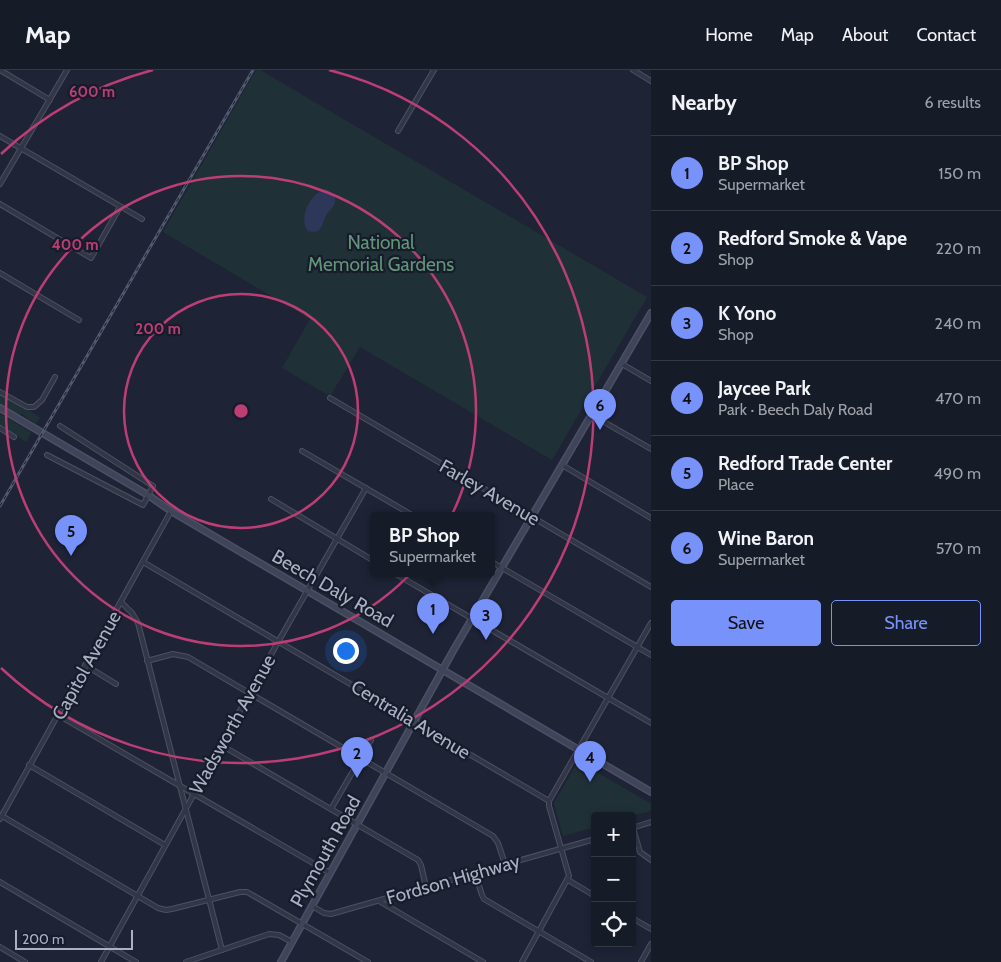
<!DOCTYPE html>
<html lang="en">
<head>
<meta charset="utf-8">
<style>
	:root { --surface:#161b28; --page:#232834; --text:#f1f3f6; --muted:#9ea1a8; --line:#353945; --accent:#7892fc }
	body { margin:0; font-family:Cabin,sans-serif; background:var(--page); color:var(--text) }
	.controls { position:absolute; right:15px; bottom:15px; display:grid; overflow:hidden; border-radius:5px; box-shadow:0 2px 8px #0003 }
	.controls button { width:45px; height:45px; display:grid; place-items:center; padding:0; border:0; border-bottom:1px solid var(--line); background:var(--surface); color:var(--text); font:25px sans-serif }
	.scale { position:absolute; left:15px; bottom:12px; width:118px; box-sizing:border-box; padding-left:5px; border:2px solid #abb0c4; border-top:0; font-size:14px; line-height:18px; white-space:nowrap; color:#abb0c4; -webkit-text-stroke:4px #171c2b; paint-order:stroke }
	.you { position:absolute; left:345px; top:580px; width:18px; height:18px; margin:-12px; border:4px solid #fff; border-radius:50%; background:#1a73e8; box-shadow:0 0 0 8px #1a73e833 }
	.badge { display:grid; place-items:center; width:32px; height:32px; border-radius:50%; background:var(--accent); color:#111; font-size:16px; font-weight:700 }
	.pin { position:absolute; translate:-50% -41px; filter:drop-shadow(0 1px 2px #0008) }
	.pin::after { content:''; position:absolute; top:26px; width:18px; height:15px; background:inherit; clip-path:polygon(0 0,100% 0,50% 100%) }
	.popup { position:absolute; left:370px; top:442px; width:125px; height:65px; box-sizing:border-box; display:grid; place-content:center; border-radius:5px; background:var(--surface); filter:drop-shadow(0 1px 4px #0005); font-size:16px; white-space:nowrap; color:var(--muted) }
	.popup b { font-size:19px; color:var(--text) }
	.popup::after { content:''; position:absolute; left:50%; top:100%; margin-left:-10px; border:10px solid transparent; border-top-color:var(--surface) }
	.list { margin:0; padding:0; list-style:none }
	h2 { display:flex; justify-content:space-between; align-items:center; height:65px; margin:0; padding:0 20px; font-size:21px }
	h2 small { font-size:16px; font-weight:400; color:var(--muted) }
	.list li { display:grid; grid-template-columns:32px 1fr auto; gap:15px; align-items:center; box-sizing:border-box; height:75px; padding:0 20px; border-top:1px solid var(--line) }
	.list b { display:block; font-size:19px; white-space:nowrap }
	.list p { margin:0; font-size:16px; white-space:nowrap; color:var(--muted) }
	.list em { font-size:16px; font-style:normal; color:var(--muted) }
	.actions { display:flex; gap:10px; padding:15px 20px }
	.actions a { flex:1; padding:11px 0; border:1px solid var(--accent); border-radius:5px; text-align:center; font-size:18px; color:var(--accent) }
	.actions .main { background:var(--accent); color:#111 }
	.icon { flex:none; width:28px; height:28px; fill:none; stroke:currentColor; stroke-width:2; stroke-linecap:round; stroke-linejoin:round }
	.map { position:relative; flex:none; width:651px; height:892px; overflow:hidden }
	header { display:flex; align-items:center; gap:30px; box-sizing:border-box; height:70px; padding:0 25px; background:var(--surface); border-bottom:1px solid var(--line) }
	header strong { font-size:24px }
	nav { display:flex; gap:28px; margin-inline-start:auto; font-size:18px }
	main { display:flex }
	aside { flex:1; background:var(--surface) }
	.map>svg:first-child { display:block }
</style>
</head>
<body>
<header>
<strong>Map</strong>
<nav><a>Home</a><a>Map</a><a>About</a><a>Contact</a></nav>
</header>
<main>
<div class="map">
<svg width="651" height="892" viewBox="0 0 651 892">
	<rect width="100%" height="100%" fill="#1e2436"/>
	<g fill="#203037">
		<path d="M256 0H260L647 227 552 390 360 277 330 326 282 298 310 249 163 162Z"/>
		<path d="M0 326C12 332 32 340 40 348L36 354 21 343 19 345 0 334Z"/>
		<path d="M0 344 31 362 26 372 0 355Z"/>
		<path d="M578 691 651 734V741L632 746H595V757L563 766 554 733Z"/>
	</g>
	<path fill="#2d375a" d="M325 119C334 122 339 130 332 138 328 144 330 138 327 144 321 154 323 165 308 161 298 148 310 124 325 119Z"/>
	<g fill="none" stroke-linecap="round" stroke-linejoin="round">
		<defs>
			<g id="minor">
				<path d="M0 0 50 30"/>
				<path d="M633 0 651 11"/>
				<path d="M398 61 434 0"/>
				<path d="M0 66 142 149"/>
				<path d="M0 114 67 0"/>
				<path d="M0 134 91 188 120 137"/>
				<path d="M0 203 79 250"/>
				<path d="M622 294 651 311"/>
				<path d="M0 322 27 337H34L42 330 55 307"/>
				<path d="M330 328 651 517"/>
				<path d="M592 345 651 379"/>
				<path d="M0 358 14 367"/>
				<path d="M302 381 412 445"/>
				<path d="M47 385 143 435 153 416 60 356"/>
				<path d="M562 395 651 448"/>
				<path d="M271 429 374 491"/>
				<path d="M143 492 549 731"/>
				<path d="M492 492 651 585"/>
				<path d="M394 503 651 653"/>
				<path d="M121 532 132 543 138 553 222 880"/>
				<path d="M147 591 173 584 188 587 493 766 498 773 505 794"/>
				<path d="M85 595 116 614"/>
				<path d="M58 645 330 803"/>
				<path d="M221 675 418 790 421 795 426 817"/>
				<path d="M29 695 165 775"/>
				<path d="M331 739 371 670"/>
				<path d="M2 746 158 838 166 840 172 839 240 822H247L368 892"/>
				<path d="M0 749 171 441"/>
				<path d="M632 758 651 752"/>
				<path d="M633 758 640 782 651 790"/>
				<path d="M475 803 482 825 484 829 591 892"/>
				<path d="M568 810 595 826"/>
				<path d="M0 812 136 892"/>
				<path d="M379 831 483 892"/>
				<path d="M312 836 324 843 331 844 595 769"/>
				<path d="M632 848 651 859"/>
				<path d="M0 877 25 892"/>
				<path d="M101 892 278 572 366 418"/>
				<path d="M186 892 269 864 279 865 292 872"/>
				<path d="M522 892 569 806 549 736V731L651 553"/>
				<path d="M641 892 651 874"/>
			</g>
			<g id="secondary">
				<path d="M0 338 148 425 171 441 651 722"/>
				<path d="M281 892 453 581 651 243"/>
			</g>
		</defs>
		<use href="#minor" stroke="#4c5162" stroke-width="6"/>
		<use href="#secondary" stroke="#4c5162" stroke-width="8"/>
		<use href="#minor" stroke="#323647" stroke-width="4"/>
		<use href="#secondary" stroke="#3f445a" stroke-width="5"/>
		<defs>
			<path id="rail" d="M0 436 253 0"/>
		</defs>
		<use href="#rail" stroke="#53596e" stroke-width="3"/>
		<use href="#rail" stroke="#171c2b" stroke-width="1" stroke-dasharray="4" stroke-linecap="butt"/>
	</g>
	<g fill="none" stroke="#bc3e75" stroke-width="2.5">
		<circle cx="241" cy="341" r="117"/>
		<circle cx="241" cy="341" r="235"/>
		<path d="M1 84A352 352 0 0 1 153 0M329 0A352 352 0 1 1 1 598"/>
	</g>
	<g text-anchor="middle" stroke-width="4.5" stroke-linejoin="round" paint-order="stroke">
		<g font-size="19" fill="#629578" stroke="#171c2b">
			<text x="381" y="179">National<tspan x="381" dy="22">Memorial Gardens</tspan></text>
		</g>
		<g font-size="19" fill="#abb0c4" stroke="#171c2b">
			<text transform="translate(490 422) rotate(30)" y="7">Farley Avenue</text>
			<text transform="translate(333 518) rotate(30)" y="7">Beech Daly Road</text>
			<text transform="translate(86 595) rotate(-61)" y="7">Capitol Avenue</text>
			<text transform="translate(411 649) rotate(31)" y="7">Centralia Avenue</text>
			<text transform="translate(232 654) rotate(-61)" y="7">Wadsworth Avenue</text>
			<text transform="translate(325 781) rotate(-61)" y="7">Plymouth Road</text>
			<text transform="translate(453 809) rotate(-16)" y="7">Fordson Highway</text>
		</g>
	</g>
	<circle cx="241" cy="341" r="8" fill="#bc3e75" stroke="#171c2b" stroke-width="2.5"/>
	<g font-size="15" text-anchor="middle" font-weight="bold" fill="#bc3e75" stroke="#171c2b" stroke-width="4.5" stroke-linejoin="round" paint-order="stroke">
		<text x="92" y="27">600 m</text>
		<text x="75" y="180">400 m</text>
		<text x="158" y="264">200 m</text>
	</g>
</svg>
<div class="controls">
<button>+</button>
<button>−</button>
<button><svg class="icon" aria-label="locate" viewBox="0 0 24 24"><circle cx="12" cy="12" r="6"/><path d="M12 2v4M12 18v4M2 12h4M18 12h4"/></svg></button>
</div>
<div class="scale">200 m</div>
<div class="you"></div>
<div class="pin badge" style="left:433px;top:564px">1</div>
<div class="popup"><b>BP Shop</b>Supermarket</div>
<div class="pin badge" style="left:357px;top:708px">2</div>
<div class="pin badge" style="left:486px;top:570px">3</div>
<div class="pin badge" style="left:590px;top:712px">4</div>
<div class="pin badge" style="left:71px;top:486px">5</div>
<div class="pin badge" style="left:600px;top:360px">6</div>
</div>
<aside>
<h2>Nearby<small>6 results</small></h2>
<ul class="list">
<li><span class="badge">1</span><div><b>BP Shop</b><p>Supermarket</p></div><em>150 m</em></li>
<li><span class="badge">2</span><div><b>Redford Smoke &amp; Vape</b><p>Shop</p></div><em>220 m</em></li>
<li><span class="badge">3</span><div><b>K Yono</b><p>Shop</p></div><em>240 m</em></li>
<li><span class="badge">4</span><div><b>Jaycee Park</b><p>Park · Beech Daly Road</p></div><em>470 m</em></li>
<li><span class="badge">5</span><div><b>Redford Trade Center</b><p>Place</p></div><em>490 m</em></li>
<li><span class="badge">6</span><div><b>Wine Baron</b><p>Supermarket</p></div><em>570 m</em></li>
</ul>
<div class="actions"><a class="main">Save</a><a>Share</a></div>
</aside>
</main>
</body>
</html>
